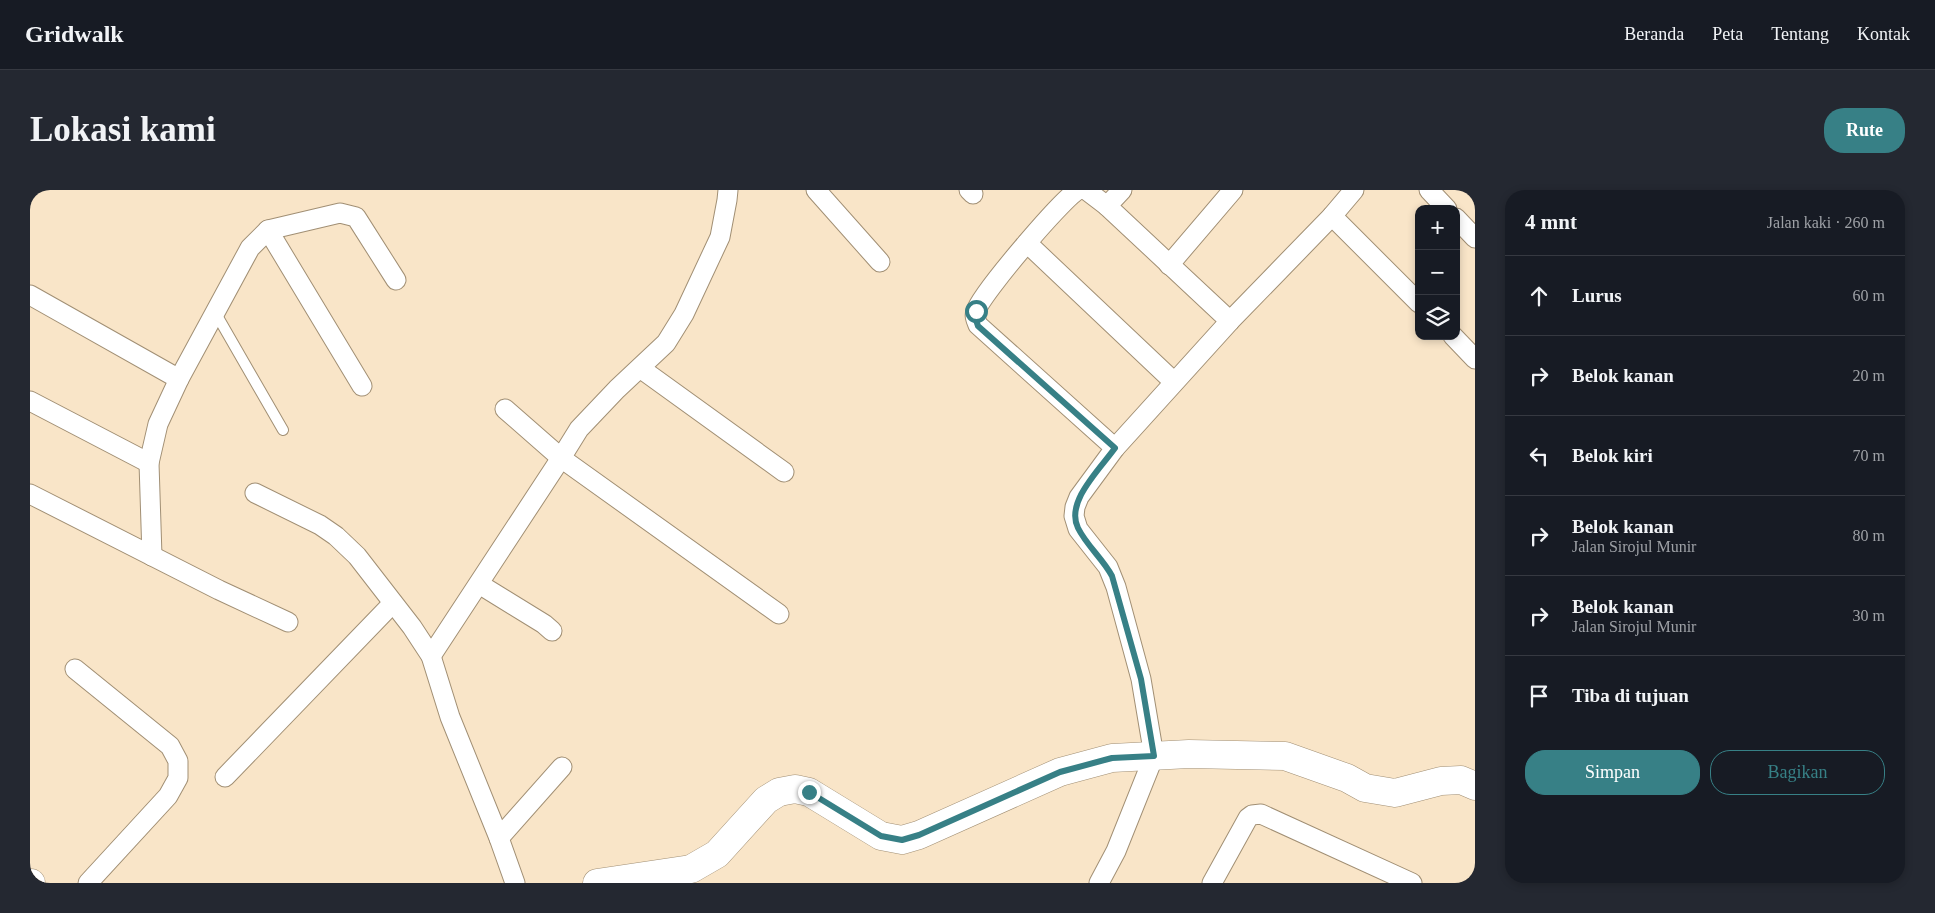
<!DOCTYPE html>
<html lang="id">
<head>
<meta charset="utf-8">
<style>
	:root { --surface:#171b24; --page:#242831; --text:#f1f3f6; --muted:#9ea1a6; --line:#363941; --accent:#378086 }
	body { margin:0; font-family:Georgia,serif; background:var(--page); color:var(--text) }
	.controls { position:absolute; right:15px; top:15px; display:grid; overflow:hidden; border-radius:10px; box-shadow:0 2px 8px #0003 }
	.controls button { width:45px; height:45px; display:grid; place-items:center; padding:0; border:0; border-bottom:1px solid var(--line); background:var(--surface); color:var(--text); font:25px sans-serif }
	.stop { position:absolute; width:15px; height:15px; margin:-11px; border:4px solid #378086; border-radius:50%; background:#fff }
	.stop.end { background:#378086; border-color:#fff; box-shadow:0 1px 5px #0008 }
	.list { margin:0; padding:0; list-style:none }
	h2 { display:flex; justify-content:space-between; align-items:center; height:65px; margin:0; padding:0 20px; font-size:21px }
	h2 small { font-size:16px; font-weight:400; color:var(--muted) }
	.list li { display:grid; grid-template-columns:32px 1fr auto; gap:15px; align-items:center; box-sizing:border-box; height:80px; padding:0 20px; border-top:1px solid var(--line) }
	.list b { display:block; font-size:19px; white-space:nowrap }
	.list p { margin:0; font-size:16px; white-space:nowrap; color:var(--muted) }
	.list em { font-size:16px; font-style:normal; color:var(--muted) }
	.actions { display:flex; gap:10px; padding:15px 20px }
	.actions a { flex:1; padding:11px 0; border:1px solid var(--accent); border-radius:20px; text-align:center; font-size:18px; color:var(--accent) }
	.actions .main { background:var(--accent); color:#fff }
	.icon { flex:none; width:28px; height:28px; fill:none; stroke:currentColor; stroke-width:2; stroke-linecap:round; stroke-linejoin:round }
	.map { position:relative; flex:none; width:1445px; height:693px; overflow:hidden; border-radius:20px }
	header { display:flex; align-items:center; gap:30px; box-sizing:border-box; height:70px; padding:0 25px; background:var(--surface); border-bottom:1px solid var(--line) }
	header strong { font-size:24px }
	nav { display:flex; gap:28px; margin-inline-start:auto; font-size:18px }
	.intro { display:flex; align-items:center; justify-content:space-between; box-sizing:border-box; height:120px; padding:0 30px }
	h1 { margin:0; font-size:35px }
	.button { padding:12px 22px; border-radius:20px; background:var(--accent); color:#fff; font-size:18px; font-weight:700 }
	main { display:flex; gap:30px; padding:0 30px }
	aside { flex:1; background:var(--surface); border-radius:20px; box-shadow:0 2px 8px #0003 }
	.map>svg:first-child { display:block }
</style>
</head>
<body>
<header>
<strong>Gridwalk</strong>
<nav><a>Beranda</a><a>Peta</a><a>Tentang</a><a>Kontak</a></nav>
</header>
<div class="intro"><h1>Lokasi kami</h1><a class="button">Rute</a></div>
<main>
<div class="map">
<svg width="1445" height="693" viewBox="0 0 1445 693">
	<rect width="100%" height="100%" fill="#f9e5c8"/>
	<g fill="none" stroke-linecap="round" stroke-linejoin="round">
		<defs>
			<path id="lane" d="M185 122 253 240"/>
			<g id="street">
				<path d="M786 0 850 72"/>
				<path d="M939 0 943 4"/>
				<path d="M1048 0C1033 8 951 104 946 121 944 126 946 130 948 135L1085 258"/>
				<path d="M1056 0 1077 16 1200 131"/>
				<path d="M1399 0 1417 19"/>
				<path d="M1077 16 1092 0"/>
				<path d="M1302 26 1389 113"/>
				<path d="M1426 28 1445 48"/>
				<path d="M238 40 332 196"/>
				<path d="M997 53 1144 192"/>
				<path d="M1139 75 1203 0"/>
				<path d="M0 105 149 189"/>
				<path d="M1423 146 1445 169"/>
				<path d="M610 178 754 282"/>
				<path d="M0 211 119 273"/>
				<path d="M475 219 531 268 749 424"/>
				<path d="M225 303 290 335 306 346 327 366 382 437 401 466 420 527 469 648 485 693"/>
				<path d="M0 304 189 400 258 432"/>
				<path d="M122 366 119 273 128 234 149 189 220 58 238 40 310 23 326 27 366 90"/>
				<path d="M449 394 514 434 522 441"/>
				<path d="M401 466 531 268 549 239 587 199 636 153 654 124 690 47 697 10 698 0"/>
				<path d="M45 479 140 556 148 571V588L138 606 58 693"/>
				<path d="M195 587 363 413"/>
				<path d="M469 648 532 577"/>
				<path d="M1069 693 1086 661 1124 566 1111 489 1086 397 1078 377 1048 339 1044 326 1045 317 1049 307 1085 258 1200 131 1302 26 1324 0"/>
				<path d="M1182 693 1218 628 1222 625 1231 624 1382 693"/>
			</g>
			<g id="secondary">
				<path d="M0 693H1"/>
				<path d="M567 693 661 679 687 664 736 610 749 602 765 599 779 602 851 646 872 650 889 645 1030 582 1082 568 1159 564 1255 566 1317 588 1335 598 1365 603 1411 591 1431 590 1445 596"/>
			</g>
		</defs>
		<use href="#lane" stroke="#a18f74" stroke-width="12"/>
		<use href="#street" stroke="#a18f74" stroke-width="21"/>
		<use href="#secondary" stroke="#a18f74" stroke-width="29"/>
		<use href="#lane" stroke="#fff" stroke-width="10"/>
		<use href="#street" stroke="#fff" stroke-width="19"/>
		<use href="#secondary" stroke="#fff" stroke-width="28"/>
	</g>
	<g fill="none" stroke-linecap="round" stroke-linejoin="round">
		<path stroke="#378086" stroke-width="6" d="M779 602 851 646 872 650 889 645 1030 582 1082 568 1124 566 1111 489 1082 386C1073 369 1057 356 1048 338 1035 312 1070 279 1085 258L948 136 945 127 946 121"/>
	</g>
</svg>
<div class="controls">
<button>+</button>
<button>−</button>
<button><svg class="icon" aria-label="layers" viewBox="0 0 24 24"><path d="M12 4l9 5-9 5-9-5zM3 14l9 5 9-5"/></svg></button>
</div>
<div class="stop" style="left:946px;top:121px"></div>
<div class="stop end" style="left:779px;top:602px"></div>
</div>
<aside>
<h2>4 mnt<small>Jalan kaki · 260 m</small></h2>
<ul class="list">
<li><svg class="icon" aria-label="ahead" viewBox="0 0 24 24"><path d="M12 20V5M6 11l6-6 6 6"/></svg><div><b>Lurus</b></div><em>60 m</em></li>
<li><svg class="icon" aria-label="right" viewBox="0 0 24 24"><path d="M7 20v-9h11M14 6l5 5-5 5"/></svg><div><b>Belok kanan</b></div><em>20 m</em></li>
<li><svg class="icon" aria-label="left" viewBox="0 0 24 24"><path d="M17 20v-9H6M10 6l-5 5 5 5"/></svg><div><b>Belok kiri</b></div><em>70 m</em></li>
<li><svg class="icon" aria-label="right" viewBox="0 0 24 24"><path d="M7 20v-9h11M14 6l5 5-5 5"/></svg><div><b>Belok kanan</b><p>Jalan Sirojul Munir</p></div><em>80 m</em></li>
<li><svg class="icon" aria-label="right" viewBox="0 0 24 24"><path d="M7 20v-9h11M14 6l5 5-5 5"/></svg><div><b>Belok kanan</b><p>Jalan Sirojul Munir</p></div><em>30 m</em></li>
<li><svg class="icon" aria-label="arrive" viewBox="0 0 24 24"><path d="M6 21V4h12l-3 4 3 4H6"/></svg><div><b>Tiba di tujuan</b></div></li>
</ul>
<div class="actions"><a class="main">Simpan</a><a>Bagikan</a></div>
</aside>
</main>
</body>
</html>
